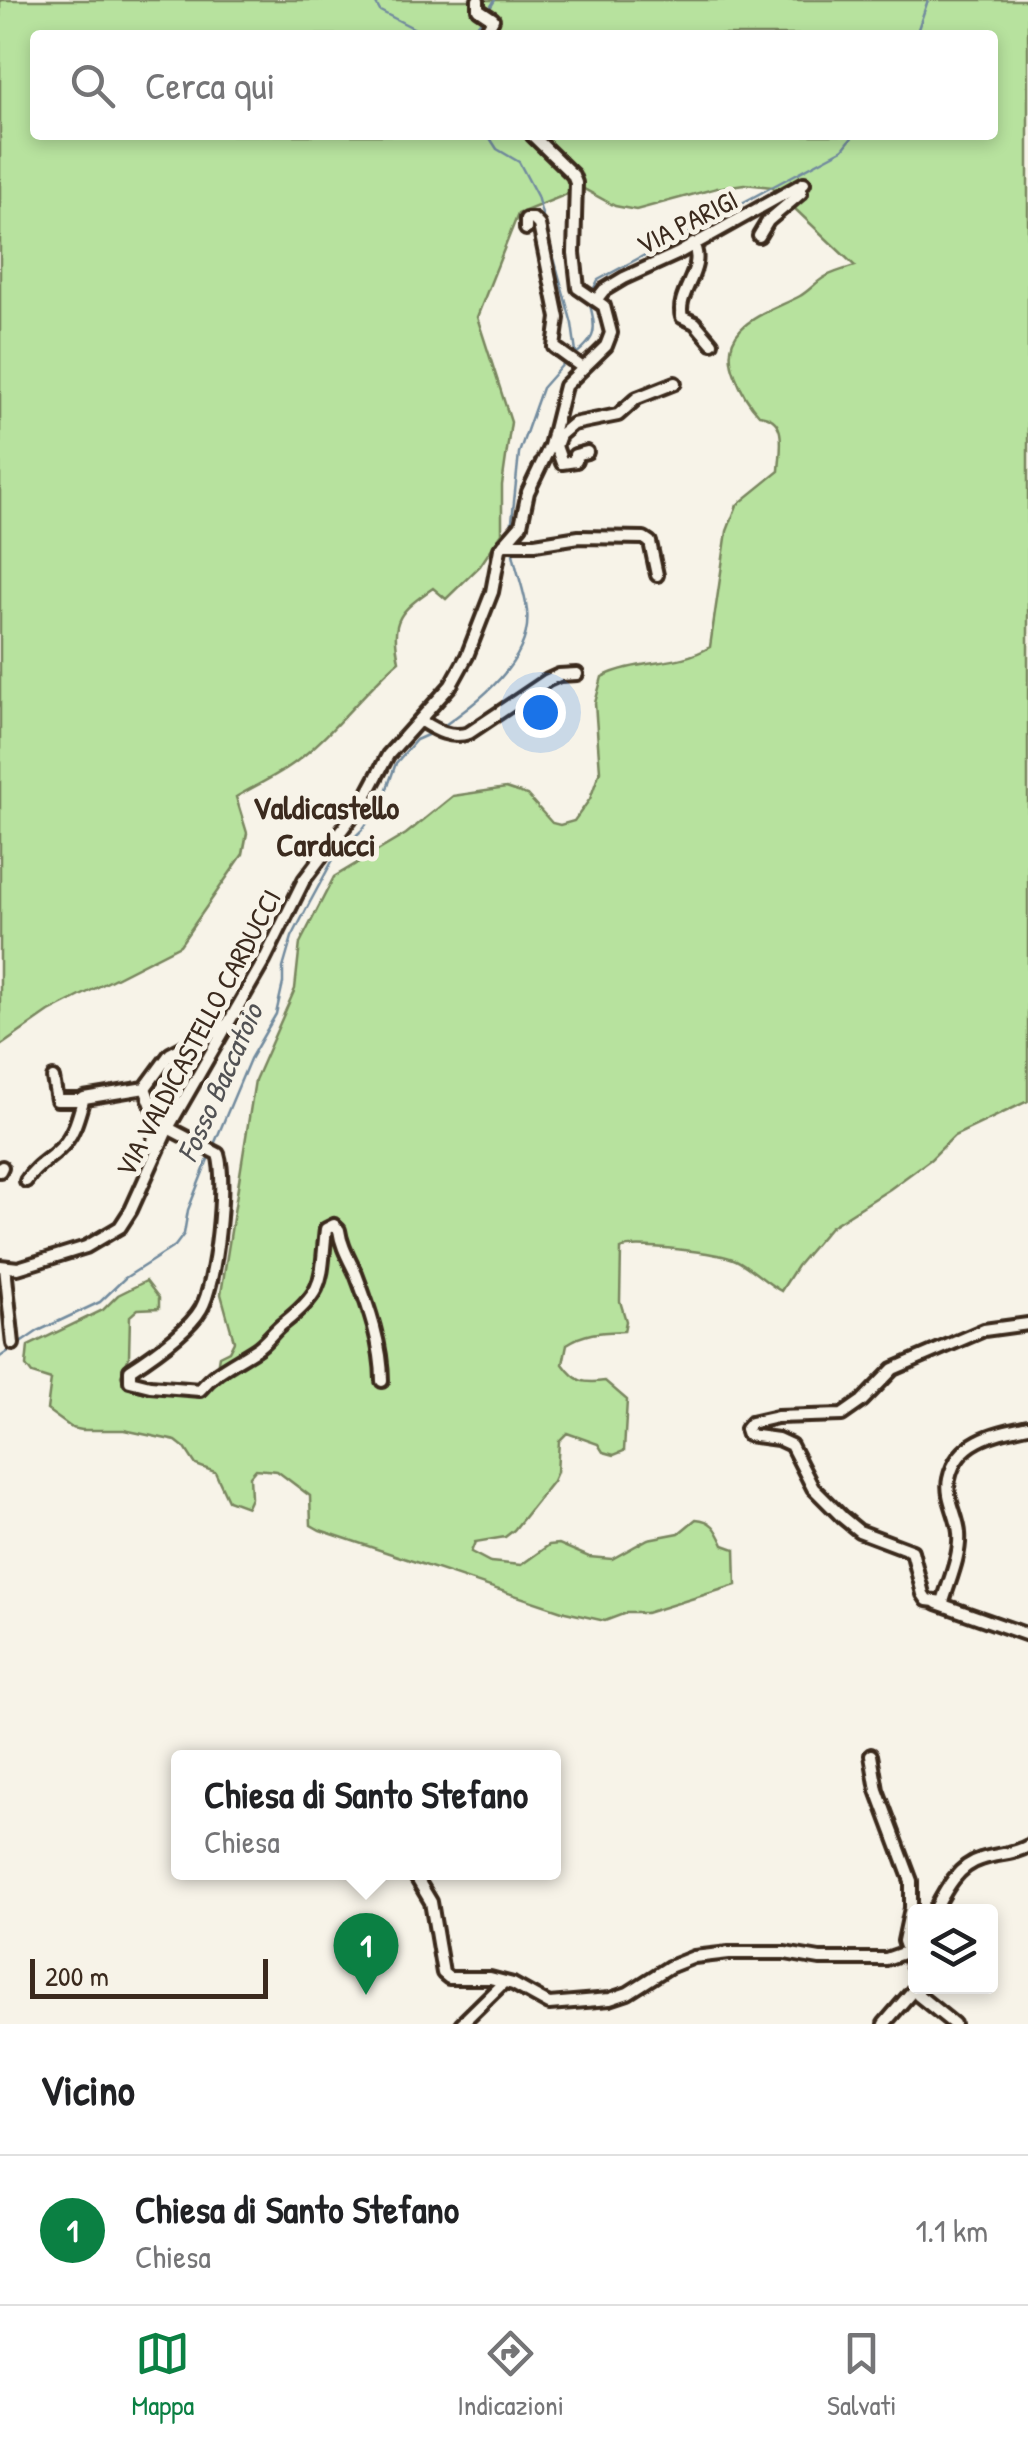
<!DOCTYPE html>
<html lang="it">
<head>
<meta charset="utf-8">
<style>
	:root { --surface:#fff; --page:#f2f2f2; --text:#202124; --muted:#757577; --line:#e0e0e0; --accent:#0b8043 }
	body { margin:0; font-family:"Patrick Hand",sans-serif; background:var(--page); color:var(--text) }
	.controls { position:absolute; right:30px; bottom:30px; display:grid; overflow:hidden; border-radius:10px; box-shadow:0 5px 15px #0003 }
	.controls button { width:90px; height:90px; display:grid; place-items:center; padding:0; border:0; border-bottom:2px solid var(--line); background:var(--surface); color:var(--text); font:50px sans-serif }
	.scale { position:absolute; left:30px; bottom:25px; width:238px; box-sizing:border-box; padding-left:10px; border:5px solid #3b2a1e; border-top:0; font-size:28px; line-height:35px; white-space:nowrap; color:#3b2a1e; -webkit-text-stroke:8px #f7f3e8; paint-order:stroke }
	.you { position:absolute; left:540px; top:712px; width:35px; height:35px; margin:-25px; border:8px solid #fff; border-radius:50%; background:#1a73e8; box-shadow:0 0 0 15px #1a73e833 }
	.badge { display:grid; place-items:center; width:65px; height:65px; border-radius:50%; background:var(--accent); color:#fff; font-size:32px; font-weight:700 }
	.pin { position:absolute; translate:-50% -82px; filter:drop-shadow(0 2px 5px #0008) }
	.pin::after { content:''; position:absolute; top:52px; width:35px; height:30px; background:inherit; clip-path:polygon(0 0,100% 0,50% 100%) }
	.popup { position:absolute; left:171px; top:1750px; width:390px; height:130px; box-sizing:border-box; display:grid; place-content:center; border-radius:10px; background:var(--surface); filter:drop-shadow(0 2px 8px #0005); font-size:32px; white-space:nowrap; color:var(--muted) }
	.popup b { font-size:38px; color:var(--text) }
	.popup::after { content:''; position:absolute; left:50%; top:100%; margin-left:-20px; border:20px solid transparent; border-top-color:var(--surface) }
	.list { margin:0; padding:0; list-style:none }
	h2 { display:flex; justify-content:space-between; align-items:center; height:130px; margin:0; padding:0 40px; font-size:42px }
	h2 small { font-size:32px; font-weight:400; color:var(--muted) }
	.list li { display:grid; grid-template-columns:65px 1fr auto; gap:30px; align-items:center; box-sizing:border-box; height:150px; padding:0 40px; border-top:2px solid var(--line) }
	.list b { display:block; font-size:38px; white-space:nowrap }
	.list p { margin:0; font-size:32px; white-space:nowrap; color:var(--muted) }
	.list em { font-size:32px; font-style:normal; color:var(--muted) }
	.icon { flex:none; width:55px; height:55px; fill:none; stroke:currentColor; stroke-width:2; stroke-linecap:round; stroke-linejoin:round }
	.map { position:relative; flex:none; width:1028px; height:2024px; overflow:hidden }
	.search { position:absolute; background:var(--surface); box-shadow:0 5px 15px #0003; left:30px; right:30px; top:30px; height:110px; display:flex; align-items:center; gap:25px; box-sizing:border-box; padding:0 35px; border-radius:10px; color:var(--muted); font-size:38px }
	.sheet { height:280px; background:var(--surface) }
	nav { display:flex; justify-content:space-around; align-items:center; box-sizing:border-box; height:140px; border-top:2px solid var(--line); background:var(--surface); font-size:28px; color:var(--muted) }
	nav a { display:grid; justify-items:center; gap:5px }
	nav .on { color:var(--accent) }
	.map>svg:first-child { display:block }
</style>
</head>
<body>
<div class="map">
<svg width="1028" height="2024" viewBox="0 0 1028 2024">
	<rect width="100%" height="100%" fill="#f7f3e8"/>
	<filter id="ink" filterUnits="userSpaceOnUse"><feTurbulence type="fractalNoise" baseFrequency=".01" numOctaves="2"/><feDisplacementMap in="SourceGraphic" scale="20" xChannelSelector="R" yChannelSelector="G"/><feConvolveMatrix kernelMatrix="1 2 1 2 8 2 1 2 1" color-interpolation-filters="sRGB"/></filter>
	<g filter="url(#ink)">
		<path fill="#b7e29e" stroke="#79865e" stroke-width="2.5" fill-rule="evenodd" d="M0 0H1028V1101L954 1136 931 1159 890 1189 830 1227 797 1266 781 1291C765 1282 749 1266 736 1260 720 1253 634 1242 621 1249L620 1301 626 1321 624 1331C602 1332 585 1332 567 1344L563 1364C576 1382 583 1384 605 1381L627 1400 624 1451 614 1455 603 1452 598 1444 567 1433 559 1441 557 1472 553 1481 514 1530 505 1537 475 1542 471 1552 490 1562 521 1565 549 1545 559 1544 589 1557 612 1559 648 1539 679 1533 696 1519C713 1520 717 1530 724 1545L735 1549 736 1585 646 1613H626L605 1621 565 1612 320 1530 311 1525 310 1496 277 1471 256 1469 250 1476 251 1498 247 1507 228 1500 215 1472 196 1465 185 1448 176 1441 124 1430H82L72 1428 47 1410 51 1380 32 1374 26 1366 28 1346 103 1310 118 1295 146 1281 159 1298V1308L138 1309 130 1316 129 1357 121 1376 125 1385C141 1391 200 1404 212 1387 217 1380 217 1365 219 1356L229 1351 234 1341 221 1294 255 1080 295 989 300 943 334 877 406 834 453 796 506 788 527 795 552 823 560 825 574 821 590 799 600 771 595 703 602 677C637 659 677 667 710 647L727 531 737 505 779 471C780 449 789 418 759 415 747 402 741 391 735 375 715 325 766 314 800 296 809 291 816 282 825 277 834 272 845 269 855 266L772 187 744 184 717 188 636 210 615 206 582 188 518 214 477 317 511 422 502 485V533L480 566 446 599 433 588C400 611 390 619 399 661 363 692 335 732 297 761 279 775 256 785 236 797L247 833 243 854 180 945 49 1012 0 1046ZM35 35H993V135H35Z"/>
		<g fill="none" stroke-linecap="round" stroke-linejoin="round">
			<g stroke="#728b9e" stroke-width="2.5">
				<path d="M374 0 380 11 427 35"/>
				<path d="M488 11 495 0"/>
				<path d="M470 35 483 18"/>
				<path d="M916 35 928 0"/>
				<path d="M488 135 497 149 519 162 537 196 572 324 576 353"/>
				<path d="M591 294 598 280 843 149 854 135"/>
				<path d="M572 357C597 339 597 331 589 301"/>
				<path d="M511 531 519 453 542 388 565 362"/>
				<path d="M441 728C477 702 533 662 527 611 525 590 515 569 512 548"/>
				<path d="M213 1147 250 1059 276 1014 283 983V968L292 937 309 904 335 856 362 830 382 803 396 763 416 740 434 732"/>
				<path d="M0 1357 38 1331 100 1302 125 1278 175 1246 184 1234 188 1210 210 1154"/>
			</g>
			<defs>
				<g id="minor">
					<path d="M478 0V9L493 19 484 35"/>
					<path d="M526 229V219H533L539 225 558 318 554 347 583 368"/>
					<path d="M759 236 768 221 801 193 800 187"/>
					<path d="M693 244C707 269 675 293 682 317L695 323 712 343"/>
					<path d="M597 299 604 290 624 278 677 254 804 183"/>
					<path d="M556 446 560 435 573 424 618 415 637 398 675 383"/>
					<path d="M556 446 562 463 576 461 575 455 587 452"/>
					<path d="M504 544H535L579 537 644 538 650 542 657 575"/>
					<path d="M421 721C437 731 451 739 469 733L548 680 559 675 577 674"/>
					<path d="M53 1078 57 1100H82"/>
					<path d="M145 1088 156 1117 153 1142 159 1147"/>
					<path d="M168 1128 218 1154C227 1182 216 1284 201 1309 189 1330 150 1357 130 1370V1381L150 1386 200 1390C216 1370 235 1363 256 1349 267 1342 274 1330 284 1323 327 1289 320 1279 326 1229L334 1225 339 1230C341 1246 349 1259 356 1274 369 1308 382 1345 382 1381"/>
					<path d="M0 1171 2 1167"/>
					<path d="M26 1181C36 1164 55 1157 66 1142 77 1127 79 1112 84 1098L145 1088 170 1054 225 1025"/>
					<path d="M0 1266 18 1268 86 1247 120 1227 131 1210 168 1128 264 961 304 880 363 802 388 755 451 685 467 656 492 592 500 549 521 525 528 492 550 446 565 386 606 346 611 333 604 306 578 288 574 253 576 183 573 175 532 135"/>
					<path d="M5 1267 13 1344"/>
					<path d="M1028 1324 984 1330 893 1369 862 1401 842 1415 777 1417 751 1423 746 1429 748 1435 778 1439 791 1445 813 1488 842 1517 859 1531 912 1551 923 1594 927 1600 943 1602C949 1581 961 1555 959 1533 958 1516 945 1497 949 1479 957 1440 995 1433 1028 1426"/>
					<path d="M937 1603 1028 1635"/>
					<path d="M871 1755 877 1790 911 1881V1908L904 1941 916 1975"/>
					<path d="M413 1872 431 1902 443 1973 449 1978H490L513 1984 549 2004 610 1999 628 1993 669 1967 694 1957 729 1953H785L820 1959H886L906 1952 916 1941"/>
					<path d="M934 1912C945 1891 957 1866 981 1859 998 1853 1013 1855 1028 1846"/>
					<path d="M918 1986V1995L954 2024"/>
					<path d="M461 2024 503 1983"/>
					<path d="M884 2024 916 1987"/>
				</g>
			</defs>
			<use href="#minor" stroke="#3b2a1e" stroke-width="18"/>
			<use href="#minor" stroke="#f7f3e8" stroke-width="10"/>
		</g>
	</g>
	<g text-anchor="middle" stroke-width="10" stroke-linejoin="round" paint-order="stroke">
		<g font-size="28" fill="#3b2a1e" stroke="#f7f3e8">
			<text transform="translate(687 222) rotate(-27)" y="10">VIA PARIGI</text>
			<text transform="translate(198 1033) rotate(-62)" y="10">VIA VALDICASTELLO CARDUCCI</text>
		</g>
		<g font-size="30" font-style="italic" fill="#525254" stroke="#f7f3e8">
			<text transform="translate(220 1083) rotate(-66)" y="10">Fosso Baccatoio</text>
		</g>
		<g font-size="32" font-weight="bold" fill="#3b2a1e" stroke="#f7f3e8">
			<text x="326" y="819">Valdicastello<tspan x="326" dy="37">Carducci</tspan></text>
		</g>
	</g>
</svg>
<div class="controls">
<button><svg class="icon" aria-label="layers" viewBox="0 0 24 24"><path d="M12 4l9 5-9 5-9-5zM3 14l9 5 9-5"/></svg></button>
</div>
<div class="scale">200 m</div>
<div class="you"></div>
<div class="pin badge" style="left:366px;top:1995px">1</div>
<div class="popup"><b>Chiesa di Santo Stefano</b>Chiesa</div>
<div class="search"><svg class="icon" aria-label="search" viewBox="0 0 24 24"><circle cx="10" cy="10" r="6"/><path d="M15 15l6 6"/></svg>Cerca qui</div>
</div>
<section class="sheet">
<h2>Vicino<small></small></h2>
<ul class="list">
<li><span class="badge">1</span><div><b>Chiesa di Santo Stefano</b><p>Chiesa</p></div><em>1.1 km</em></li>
</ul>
</section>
<nav>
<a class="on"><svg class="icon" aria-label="map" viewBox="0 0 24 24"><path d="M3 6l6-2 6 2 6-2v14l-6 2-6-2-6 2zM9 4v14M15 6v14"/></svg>Mappa</a>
<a><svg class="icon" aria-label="directions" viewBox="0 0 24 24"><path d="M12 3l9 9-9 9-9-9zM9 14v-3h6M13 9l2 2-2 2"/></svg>Indicazioni</a>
<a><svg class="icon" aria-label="saved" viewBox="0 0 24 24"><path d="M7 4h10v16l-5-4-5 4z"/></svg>Salvati</a>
</nav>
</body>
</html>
